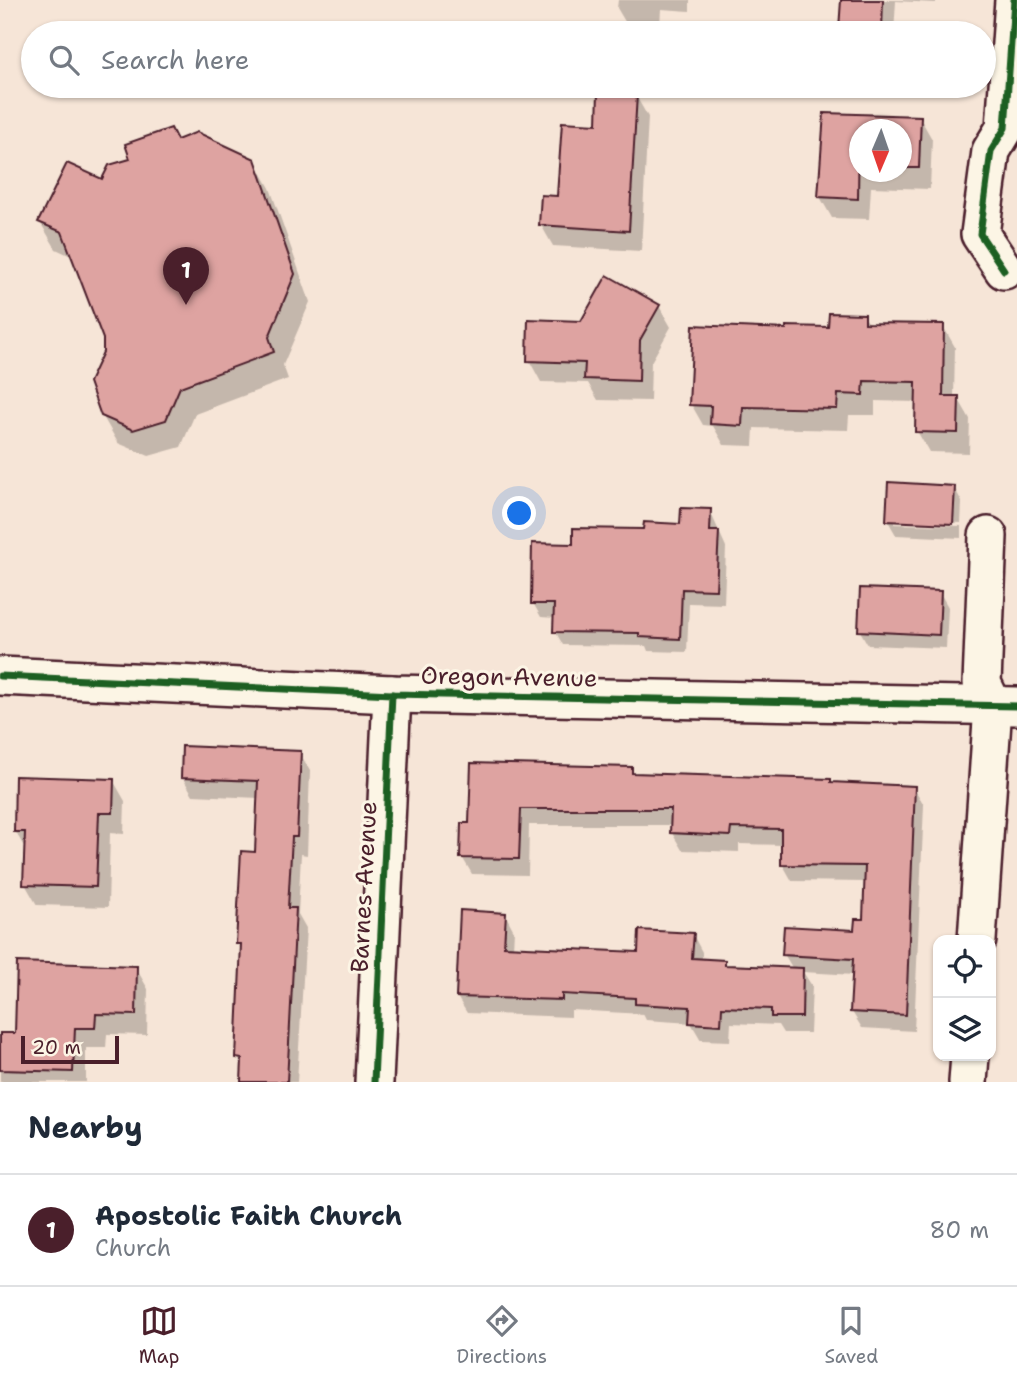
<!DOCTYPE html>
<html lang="en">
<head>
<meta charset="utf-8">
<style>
	:root { --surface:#fff; --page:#f2f2f3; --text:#1f2937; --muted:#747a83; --line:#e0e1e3; --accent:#4a1f2b }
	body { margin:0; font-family:"Shantell Sans",sans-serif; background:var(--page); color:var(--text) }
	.controls { position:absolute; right:21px; bottom:21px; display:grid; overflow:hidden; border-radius:14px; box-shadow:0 2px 5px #0004 }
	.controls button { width:63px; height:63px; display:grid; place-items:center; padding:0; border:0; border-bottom:2px solid var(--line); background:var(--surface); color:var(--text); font:35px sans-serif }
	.compass { position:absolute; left:849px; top:119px; width:63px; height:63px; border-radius:50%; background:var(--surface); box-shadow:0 2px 5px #0004; rotate:182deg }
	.scale { position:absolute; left:21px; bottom:18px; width:98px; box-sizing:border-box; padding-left:7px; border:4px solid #4a1f2b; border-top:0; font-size:19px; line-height:24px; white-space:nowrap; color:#4a1f2b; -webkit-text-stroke:5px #fcf5e5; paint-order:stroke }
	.you { position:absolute; left:520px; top:514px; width:24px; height:24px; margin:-18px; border:5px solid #fff; border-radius:50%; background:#1a73e8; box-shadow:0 0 0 10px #1a73e833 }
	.badge { display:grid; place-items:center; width:46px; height:46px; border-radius:50%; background:var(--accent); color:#fff; font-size:23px; font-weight:700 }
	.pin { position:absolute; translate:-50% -58px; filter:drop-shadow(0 2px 4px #0008) }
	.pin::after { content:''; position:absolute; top:37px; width:24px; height:21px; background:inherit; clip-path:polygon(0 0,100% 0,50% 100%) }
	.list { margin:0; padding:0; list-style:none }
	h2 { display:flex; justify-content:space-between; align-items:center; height:91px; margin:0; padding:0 28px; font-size:30px }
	h2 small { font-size:23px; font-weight:400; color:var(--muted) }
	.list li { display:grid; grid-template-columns:46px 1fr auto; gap:21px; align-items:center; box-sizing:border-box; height:112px; padding:0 28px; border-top:2px solid var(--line) }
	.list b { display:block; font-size:26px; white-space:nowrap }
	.list p { margin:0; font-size:23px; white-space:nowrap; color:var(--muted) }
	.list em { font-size:23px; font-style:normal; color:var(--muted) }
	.icon { flex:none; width:38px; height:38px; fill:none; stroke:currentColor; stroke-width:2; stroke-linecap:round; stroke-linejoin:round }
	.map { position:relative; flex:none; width:1017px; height:1082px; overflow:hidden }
	.search { position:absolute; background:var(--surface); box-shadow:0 2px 5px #0004; left:21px; right:21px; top:21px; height:77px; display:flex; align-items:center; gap:18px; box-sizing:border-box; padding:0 24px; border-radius:38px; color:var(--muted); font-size:26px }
	.sheet { height:203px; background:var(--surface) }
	nav { display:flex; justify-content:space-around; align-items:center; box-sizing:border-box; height:98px; border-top:2px solid var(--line); background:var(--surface); font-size:19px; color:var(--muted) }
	nav a { display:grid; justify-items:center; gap:4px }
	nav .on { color:var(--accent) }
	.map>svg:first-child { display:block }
</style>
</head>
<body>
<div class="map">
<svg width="1017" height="1082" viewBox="0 0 1017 1082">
	<rect width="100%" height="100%" fill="#f6e5d7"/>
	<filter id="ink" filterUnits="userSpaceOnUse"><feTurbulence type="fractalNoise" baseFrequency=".0143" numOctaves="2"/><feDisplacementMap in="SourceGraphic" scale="14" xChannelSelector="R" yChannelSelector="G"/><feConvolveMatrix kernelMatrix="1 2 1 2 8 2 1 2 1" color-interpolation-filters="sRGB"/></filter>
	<g filter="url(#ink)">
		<g fill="#0003" fill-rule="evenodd">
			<path d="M618 0H690V11L661 9 660 26 627 25 617 8Z"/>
			<path d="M842 0H936V3L896 1 894 33H844L841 29Z"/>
			<path d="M636 96 648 117 641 251 553 246 541 225 598 126Z"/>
			<path d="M826 115 920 118 932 139 930 189 871 187 869 219 832 218 820 197ZM860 130H902V172H860Z"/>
			<path d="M177 141 254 160 270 188 310 302 283 365 288 379 195 414 181 447 149 456 118 443 102 415 105 339 73 257 56 249 40 222 103 181Z"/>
			<path d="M659 306 671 327 651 362 650 401 598 400 588 383 541 382 529 360Z"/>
			<path d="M864 316 870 325 943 326 955 347 954 398H958L970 419 969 453 929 452 917 431V402L875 401V415H849L848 430 754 428 753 446 724 445 713 426 703 425 691 404 788 331 830 329Z"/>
			<path d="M954 487 962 502 961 523 894 520V524L961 526V538L896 535 888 521Z"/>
			<path d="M710 511 726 547 724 604 689 603 687 652 648 651 646 646 563 645 555 631V618L541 617 533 603 574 545 681 525Z"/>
			<path d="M940 593 948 607 946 648 868 645 860 631Z"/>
			<path d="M300 753 310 771 307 855 301 854 298 914 306 928 297 1082H243L244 1068 238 1058 243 952 238 944 257 854 259 798 193 795 182 777Z"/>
			<path d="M631 769 634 774 914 788 924 805 914 1031 862 1028 852 1012 854 975 803 972 812 986 810 1033H783L778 1025 731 1023 730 1041 701 1040 691 1023 646 1020 643 1014 571 1010V1017L467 1013 457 997 505 914 514 931 513 948 639 954 693 935 702 952V960L724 962 727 967 793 969 784 954 856 932 864 921 866 882 792 881 783 865V845L739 844V852L682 850 672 833V825H529L528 875 472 874 462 857 463 825Z"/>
			<path d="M113 780 125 801 124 834 110 833 108 907 37 905 25 884 26 850 15 831Z"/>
			<path d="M136 968 148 989 147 1035 107 1034 106 1048H86V1082H0V1035H17Z"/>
		</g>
		<g fill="#dea3a1" stroke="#4a1f2b" stroke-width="2">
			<path d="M841 0H883L882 31 839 29Z"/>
			<path d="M598 92 637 94 629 231 539 225 541 195 557 196 562 122 597 124Z"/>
			<path d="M824 113 921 116 919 168H901V130H859L858 199 818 197Z"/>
			<path d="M171 128 177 140 197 132 255 159 295 274 269 337 274 352 180 387 166 420 133 430 101 416 89 382 103 352V339L62 232 38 222 67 163 102 179 109 165 130 159 125 144Z"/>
			<path d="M607 275 660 305 640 340 639 381 584 379 585 363 527 361 528 319 581 321Z"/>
			<path d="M829 313 865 314V323L944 324 943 396H959L958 433 915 432 916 382 864 381 863 395 838 394 837 409 743 407 742 426 710 424 711 406 689 405 693 325 786 329V326L828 327Z"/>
			<path d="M888 482 955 486 953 524 886 521Z"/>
			<path d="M681 508 711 509 710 531H719L716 590 682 589 680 639 639 637V633L553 632 554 604H531L532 543 573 544V528L643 529 644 522 680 524Z"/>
			<path d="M860 588 941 591 939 635 858 631Z"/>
			<path d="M182 746 301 751 297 837H292L288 908H296L287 1082H241L242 1059 236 1058 241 944H236L241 851 255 852 258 781 181 778Z"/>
			<path d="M471 763 632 767V773L831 779V782L915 786 906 1015 850 1012 853 959 782 955 784 926 854 930 855 919H863L865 866 781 865V829L731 828 730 836 670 833 671 809H521L519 859 460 858 461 823H469Z"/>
			<path d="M15 776 114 779 113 813H99L96 887 23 885 25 832H14Z"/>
			<path d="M460 910 506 913 504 946 638 952 639 930 694 933 692 958 725 960V965L803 968 802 1017H771V1009L722 1007 721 1025 689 1023 690 1007 635 1004V998L562 994V1000L456 997Z"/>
			<path d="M17 962 137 966 136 1015 96 1014 95 1028H75L73 1072 0 1070V1033H15Z"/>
		</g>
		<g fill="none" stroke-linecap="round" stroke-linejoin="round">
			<defs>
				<g id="street">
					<path d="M1004 270 980 234 991 151 1005 128 1014 0"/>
					<path d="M0 676 392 694 1017 706"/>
					<path d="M977 940 993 706 982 683 988 536"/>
					<path d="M374 1082 392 694"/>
					<path d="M968 1082 970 1056"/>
				</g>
			</defs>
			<use href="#street" stroke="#4a1f2b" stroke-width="42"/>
			<use href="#street" stroke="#fcf5e5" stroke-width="37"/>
			<defs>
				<g id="cycleway">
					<path d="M1004 270 980 234 991 151 1005 128 1014 0"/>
					<path d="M0 676 392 694 1017 706"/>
					<path d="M374 1082 392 694"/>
				</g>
			</defs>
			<use href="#cycleway" stroke="#fcf5e5" stroke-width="11"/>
			<use href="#cycleway" stroke="#1b5e20" stroke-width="7"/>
		</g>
	</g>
	<g text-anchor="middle" stroke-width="6" stroke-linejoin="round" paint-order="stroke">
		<g font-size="24" fill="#4a1f2b" stroke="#fcf5e5">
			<text transform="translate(509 677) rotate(1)" y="8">Oregon Avenue</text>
			<text transform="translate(364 887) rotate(-87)" y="8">Barnes Avenue</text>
		</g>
	</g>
</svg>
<div class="controls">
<button><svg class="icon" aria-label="locate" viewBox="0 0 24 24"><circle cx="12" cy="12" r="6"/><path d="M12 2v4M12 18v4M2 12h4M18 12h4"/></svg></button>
<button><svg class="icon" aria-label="layers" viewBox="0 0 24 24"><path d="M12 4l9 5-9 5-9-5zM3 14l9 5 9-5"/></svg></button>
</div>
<svg class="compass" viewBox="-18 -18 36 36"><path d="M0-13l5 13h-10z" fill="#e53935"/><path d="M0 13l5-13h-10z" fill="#747a83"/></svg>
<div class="scale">20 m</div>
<div class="you"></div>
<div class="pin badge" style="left:186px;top:305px">1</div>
<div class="search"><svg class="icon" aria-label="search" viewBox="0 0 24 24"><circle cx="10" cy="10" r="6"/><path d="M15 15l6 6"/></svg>Search here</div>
</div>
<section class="sheet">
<h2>Nearby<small></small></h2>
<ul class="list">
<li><span class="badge">1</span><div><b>Apostolic Faith Church</b><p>Church</p></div><em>80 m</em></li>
</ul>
</section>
<nav>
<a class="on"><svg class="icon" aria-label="map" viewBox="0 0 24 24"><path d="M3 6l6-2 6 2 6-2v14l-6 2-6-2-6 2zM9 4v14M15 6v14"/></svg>Map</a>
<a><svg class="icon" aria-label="directions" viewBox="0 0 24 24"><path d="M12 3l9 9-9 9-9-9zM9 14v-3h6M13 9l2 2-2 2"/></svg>Directions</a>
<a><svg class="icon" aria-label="saved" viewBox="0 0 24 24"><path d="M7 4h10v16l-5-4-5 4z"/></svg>Saved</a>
</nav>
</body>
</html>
